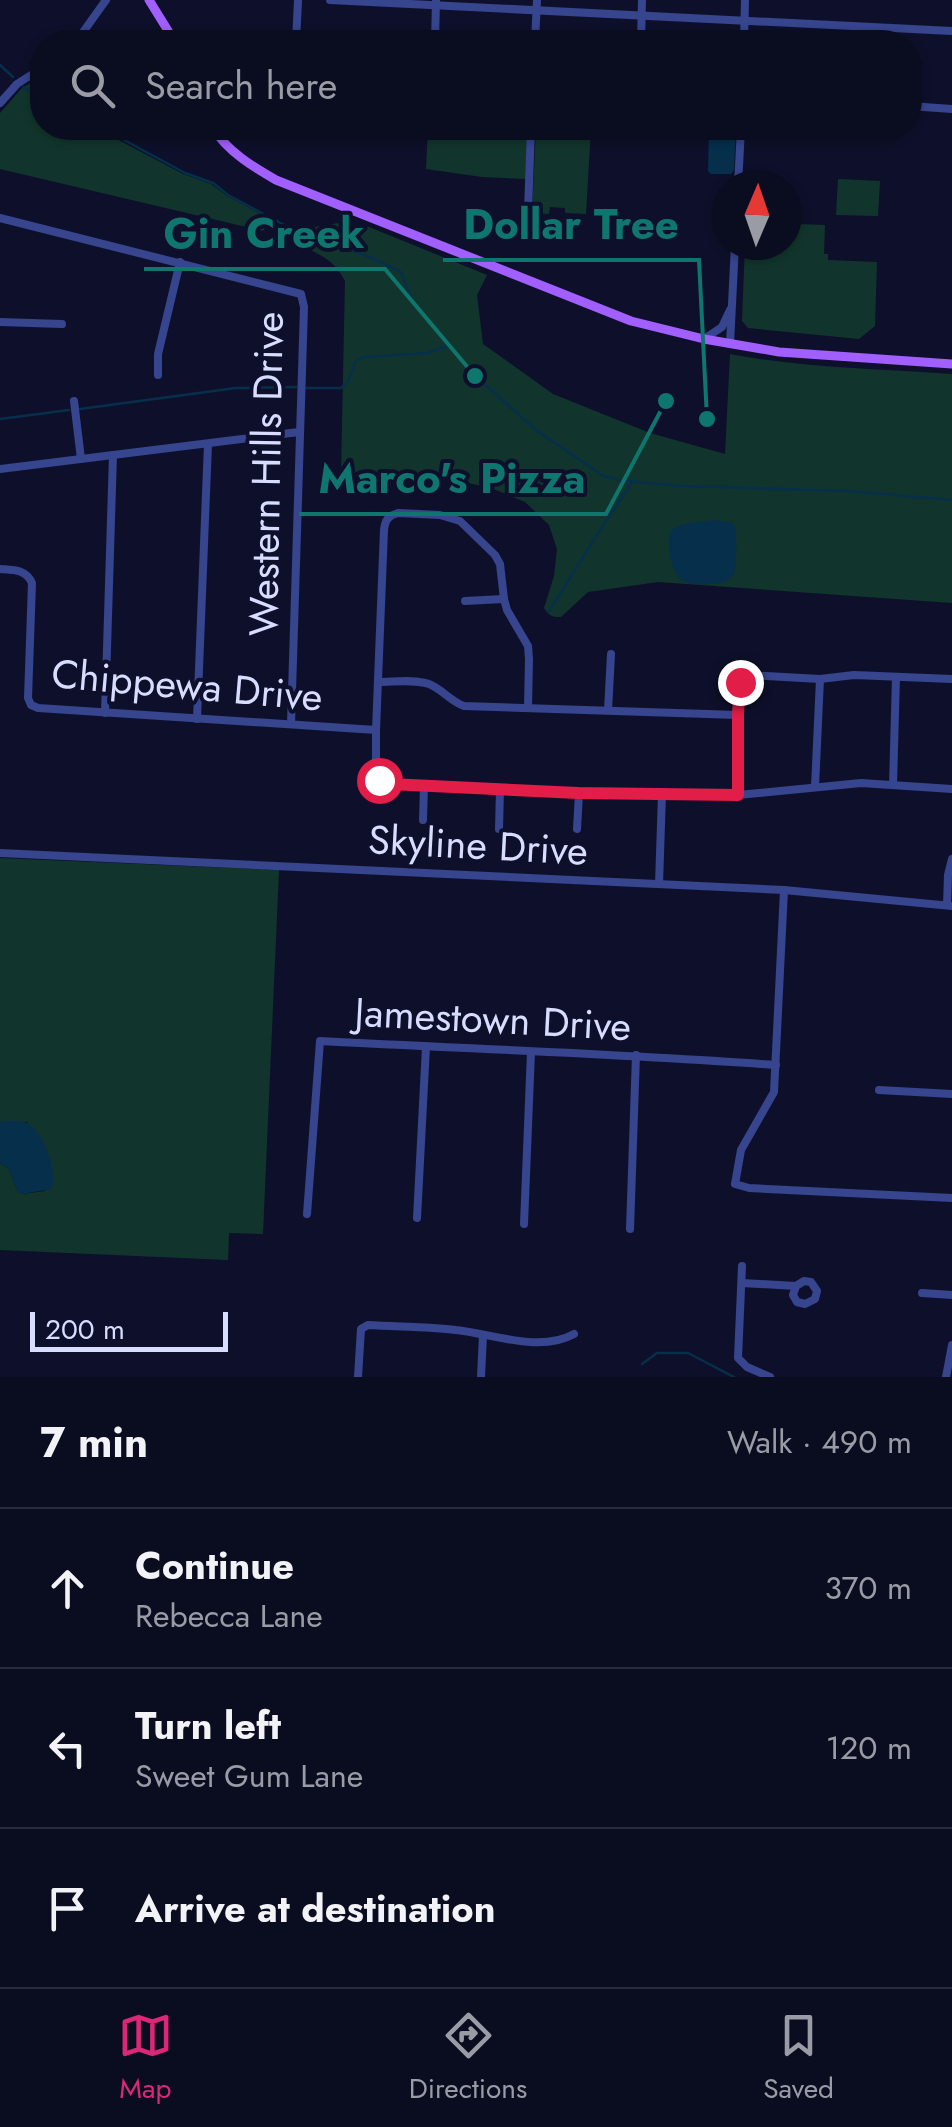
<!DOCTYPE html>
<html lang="en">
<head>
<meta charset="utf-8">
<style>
	:root { --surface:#0a0c20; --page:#131529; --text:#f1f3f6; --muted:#999ba5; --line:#2a2c3e; --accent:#db2777 }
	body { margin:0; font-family:Jost,sans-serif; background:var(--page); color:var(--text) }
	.compass { position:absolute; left:712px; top:170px; width:90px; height:90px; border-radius:50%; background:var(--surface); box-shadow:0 2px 8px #0004; rotate:2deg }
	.scale { position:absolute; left:30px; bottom:25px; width:198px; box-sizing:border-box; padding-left:10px; border:5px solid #d8dcff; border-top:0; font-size:28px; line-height:35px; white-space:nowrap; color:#d8dcff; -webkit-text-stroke:8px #0e102b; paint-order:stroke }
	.stop { position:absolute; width:30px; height:30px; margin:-22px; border:8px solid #e11d48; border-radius:50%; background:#fff }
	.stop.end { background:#e11d48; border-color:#fff; box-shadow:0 2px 10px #0008 }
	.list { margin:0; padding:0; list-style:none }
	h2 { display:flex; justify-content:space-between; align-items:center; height:130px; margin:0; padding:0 40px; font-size:42px }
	h2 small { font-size:32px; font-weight:400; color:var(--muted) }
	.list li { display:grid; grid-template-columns:65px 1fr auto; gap:30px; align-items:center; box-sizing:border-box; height:160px; padding:0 40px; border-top:2px solid var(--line) }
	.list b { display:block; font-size:38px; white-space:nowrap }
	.list p { margin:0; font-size:32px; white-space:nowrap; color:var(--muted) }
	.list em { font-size:32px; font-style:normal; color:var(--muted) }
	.icon { flex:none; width:55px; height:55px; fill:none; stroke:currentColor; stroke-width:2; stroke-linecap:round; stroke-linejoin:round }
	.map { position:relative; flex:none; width:952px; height:1377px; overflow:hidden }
	.search { position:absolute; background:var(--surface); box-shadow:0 2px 8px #0004; left:30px; right:30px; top:30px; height:110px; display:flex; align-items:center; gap:25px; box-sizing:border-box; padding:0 35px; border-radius:40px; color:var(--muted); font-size:38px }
	.sheet { height:610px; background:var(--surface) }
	nav { display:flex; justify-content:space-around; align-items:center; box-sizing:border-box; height:140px; border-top:2px solid var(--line); background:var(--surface); font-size:28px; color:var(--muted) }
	nav a { display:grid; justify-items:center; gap:5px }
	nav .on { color:var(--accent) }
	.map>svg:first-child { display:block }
</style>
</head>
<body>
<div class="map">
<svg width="952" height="1377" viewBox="0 0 952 1377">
	<rect width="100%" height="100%" fill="#0e102b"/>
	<g fill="#11352c">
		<path d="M42 76V128H109L111 136 183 174 211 184 227 196 265 216 269 222 263 231 0 169V113L22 88Z"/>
		<path d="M437 128H529L527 179 482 177 426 169 428 129Z"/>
		<path d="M536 128H591L586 214 565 213V208L550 207 549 214 532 213Z"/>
		<path d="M838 179 880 181 878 216 836 215Z"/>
		<path d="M339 223 369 227 487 275 477 295 483 344 553 394 650 433 725 454 730 354C803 368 878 369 952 374V603L658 582 588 592 561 617C552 617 549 616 544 608L554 576 557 549 549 525 525 502 491 488 428 474H341L345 281C331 254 318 258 299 241L303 229Z"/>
		<path d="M796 224 825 225 824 254H828V260L877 262 875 326 859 339 748 328 742 321 745 245H787V227Z"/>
		<path d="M0 858 279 870 263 1234 229 1233 228 1260 0 1250V1163L9 1169 18 1192 22 1194 45 1191 27 1122H0Z"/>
	</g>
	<g fill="#062f4c">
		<path d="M709 128H736L734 170 731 174H711L708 171Z"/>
		<path d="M714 520 733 523 736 528C736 539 738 568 733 576 727 586 688 587 680 579 672 571 662 535 675 528 685 522 703 522 714 520Z"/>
		<path d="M7 1121C15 1121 25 1120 31 1126 46 1137 57 1172 52 1189L22 1194 18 1192 9 1169 0 1163V1122Z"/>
	</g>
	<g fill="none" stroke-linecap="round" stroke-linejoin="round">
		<g stroke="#062f4c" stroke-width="2.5">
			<path d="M0 65 13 77"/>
			<path d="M23 87 42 98"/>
			<path d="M102 128 185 173 213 183 228 195 292 229 372 258 401 272 412 300 475 376 536 430 603 476 623 481 683 486 847 491 952 500"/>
			<path d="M306 388H341L348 382 356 360 366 357 427 353 450 345"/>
			<path d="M80 409 236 388 296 387"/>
			<path d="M0 419 69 410"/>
			<path d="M549 611C577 568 602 524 633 482"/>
			<path d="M642 1364 657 1353H688L734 1377"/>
		</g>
		<g stroke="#36458e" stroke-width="8">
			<path d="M330 0 952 31"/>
			<path d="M76 42 106 0"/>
			<path d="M296 42 298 0"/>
			<path d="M435 42 436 0"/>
			<path d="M535 42 537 0"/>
			<path d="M641 42 642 0"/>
			<path d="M744 42 745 0"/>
			<path d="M0 103 17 84 42 68"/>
			<path d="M910 106 952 109"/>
			<path d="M738 185 741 128"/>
			<path d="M528 211 531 128"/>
			<path d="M0 218 301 294 304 307 291 724"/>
			<path d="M0 322 62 324"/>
			<path d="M704 339 722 327 730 310"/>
			<path d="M730 344 735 245"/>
			<path d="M158 375V354L180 262"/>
			<path d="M74 401 81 459"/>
			<path d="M0 469 299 432"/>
			<path d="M0 569C13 570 26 569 32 583L28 698 31 705 38 708 376 730"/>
			<path d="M465 601 504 599"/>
			<path d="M379 682C394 682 414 679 429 684 442 689 450 701 464 706L738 715"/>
			<path d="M528 707 529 659 528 646 507 610 504 599 500 564 495 555 460 521 440 515 398 513C388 516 385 520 384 530L376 730V771L379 780 390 785 707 796 738 795 861 783 952 789"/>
			<path d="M608 710 611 654"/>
			<path d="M105 713 113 455"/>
			<path d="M197 719 208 444"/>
			<path d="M893 785 896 677"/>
			<path d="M815 787 820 679"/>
			<path d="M738 795V715L740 681 746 675 820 679 854 675 952 679"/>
			<path d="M423 820 424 786"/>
			<path d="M499 829 500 789"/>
			<path d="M577 829 579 793"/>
			<path d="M0 853 784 890 952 906"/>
			<path d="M659 884 662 794"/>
			<path d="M784 890 774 1092 741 1150 735 1184 749 1188 952 1198"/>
			<path d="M947 905 948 875 952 859"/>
			<path d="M879 1090 952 1094"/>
			<path d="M307 1214 320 1041C472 1049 624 1054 776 1065"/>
			<path d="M417 1218 426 1047"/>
			<path d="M524 1224 531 1052"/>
			<path d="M630 1229 636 1055"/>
			<path d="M742 1266 738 1358 747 1367 770 1377"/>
			<path d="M742 1283 796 1286 793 1295 797 1302 805 1304 815 1299 817 1291 811 1282 804 1281 796 1286"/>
			<path d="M922 1293 952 1295"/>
			<path d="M358 1377 361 1329 368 1325C397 1327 427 1326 456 1330 493 1334 540 1353 574 1334"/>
			<path d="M481 1377 483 1335"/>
			<path d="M946 1377 952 1345"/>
		</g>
		<g stroke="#a15fff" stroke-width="9">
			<path d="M149 0 175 42"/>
			<path d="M213 128C227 151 253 167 276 180L631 321 704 339 779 352 952 364"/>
		</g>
	</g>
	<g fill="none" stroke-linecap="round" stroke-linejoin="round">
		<path stroke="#e11d48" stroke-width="12" d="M379 780 390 784 578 793 738 795V714L740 682"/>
	</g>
	<g text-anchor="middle" stroke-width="8" stroke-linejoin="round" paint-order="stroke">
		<g font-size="40" fill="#d8dcff" stroke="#0e102b">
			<text transform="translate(266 474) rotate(-89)" y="14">Western Hills Drive</text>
			<text transform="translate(187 685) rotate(5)" y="14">Chippewa Drive</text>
			<text transform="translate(478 845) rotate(3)" y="14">Skyline Drive</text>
			<text transform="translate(493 1019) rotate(3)" y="14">Jamestown Drive</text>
		</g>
	</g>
	<path fill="none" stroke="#0f766e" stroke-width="4" d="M707 419L699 260H443M475 376L385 269H144M666 401L606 514H299"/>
	<g fill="#0f766e" stroke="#0e102b" stroke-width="4">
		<circle cx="707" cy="419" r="10"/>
		<circle cx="475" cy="376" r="10"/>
		<circle cx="666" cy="401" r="10"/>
	</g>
	<g font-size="42" text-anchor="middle" font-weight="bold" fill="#0f766e" stroke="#0e102b" stroke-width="8" stroke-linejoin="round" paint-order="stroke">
		<text x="571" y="239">Dollar Tree</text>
		<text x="264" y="248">Gin Creek</text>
		<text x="452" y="493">Marco's Pizza</text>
	</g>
</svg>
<svg class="compass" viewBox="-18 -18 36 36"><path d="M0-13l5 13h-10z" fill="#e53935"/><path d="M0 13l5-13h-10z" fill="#999ba5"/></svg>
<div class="scale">200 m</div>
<div class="stop" style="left:379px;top:780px"></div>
<div class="stop end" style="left:740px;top:682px"></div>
<div class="search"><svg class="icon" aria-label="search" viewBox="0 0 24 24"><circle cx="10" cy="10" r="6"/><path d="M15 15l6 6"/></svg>Search here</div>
</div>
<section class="sheet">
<h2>7 min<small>Walk · 490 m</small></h2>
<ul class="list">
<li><svg class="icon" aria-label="ahead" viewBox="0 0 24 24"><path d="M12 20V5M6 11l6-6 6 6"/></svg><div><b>Continue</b><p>Rebecca Lane</p></div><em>370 m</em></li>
<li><svg class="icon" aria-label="left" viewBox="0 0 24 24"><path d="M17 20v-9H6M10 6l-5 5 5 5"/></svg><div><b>Turn left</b><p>Sweet Gum Lane</p></div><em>120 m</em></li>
<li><svg class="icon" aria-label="arrive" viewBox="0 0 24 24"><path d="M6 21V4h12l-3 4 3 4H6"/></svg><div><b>Arrive at destination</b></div></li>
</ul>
</section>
<nav>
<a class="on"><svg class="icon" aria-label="map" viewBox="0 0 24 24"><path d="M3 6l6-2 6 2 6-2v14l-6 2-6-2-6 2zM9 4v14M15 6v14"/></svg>Map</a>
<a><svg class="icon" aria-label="directions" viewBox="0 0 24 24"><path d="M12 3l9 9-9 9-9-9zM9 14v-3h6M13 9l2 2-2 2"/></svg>Directions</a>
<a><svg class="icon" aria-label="saved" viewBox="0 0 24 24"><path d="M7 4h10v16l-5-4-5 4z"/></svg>Saved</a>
</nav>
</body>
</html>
